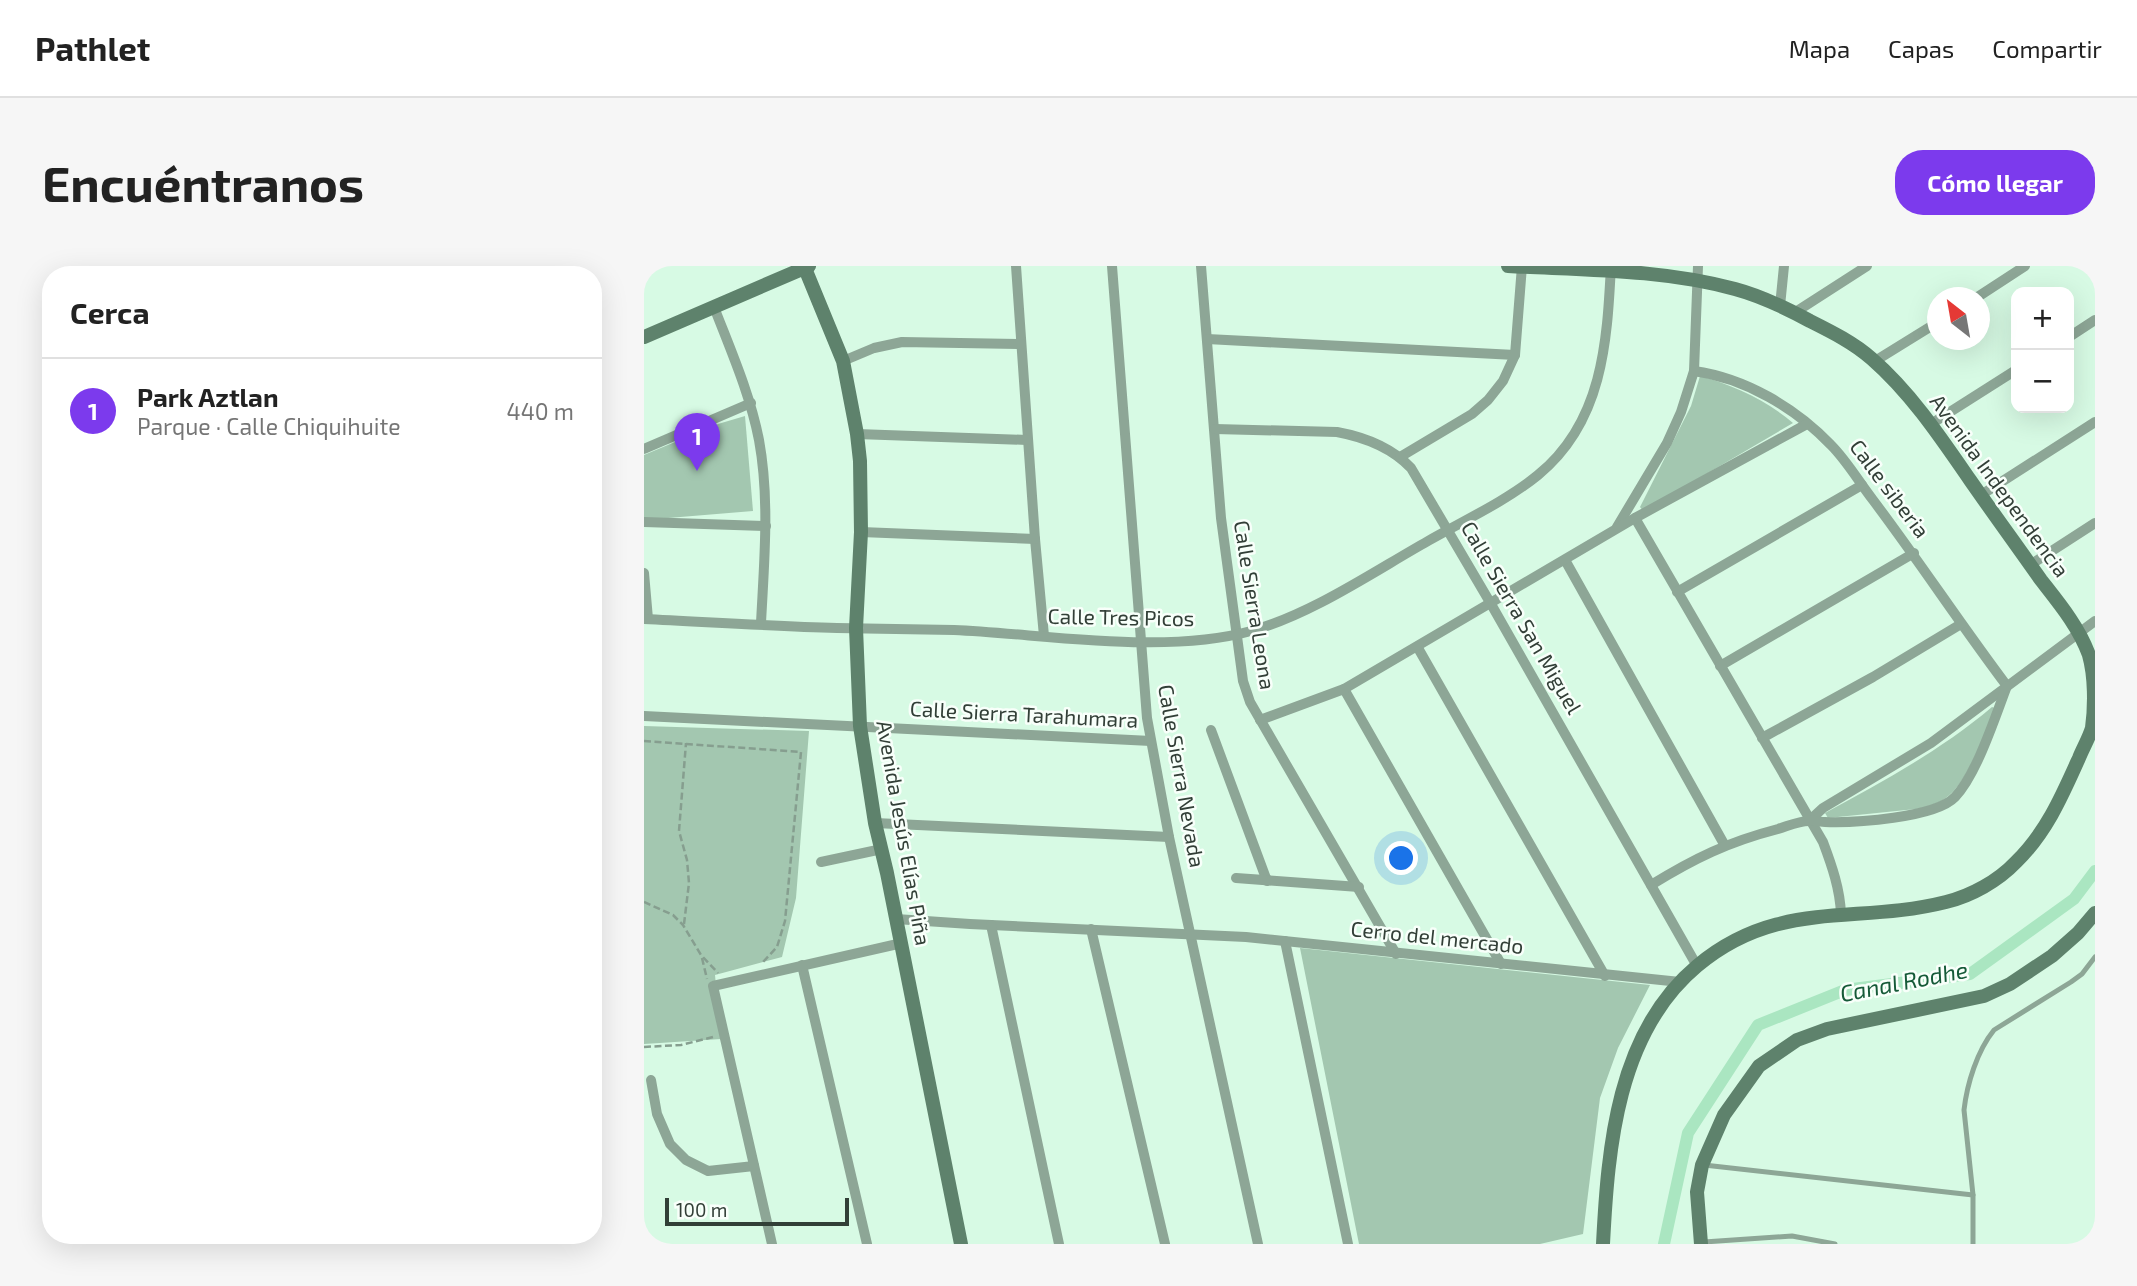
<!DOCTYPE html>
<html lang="es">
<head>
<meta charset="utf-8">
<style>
	:root { --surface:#fff; --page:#f6f6f6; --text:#222; --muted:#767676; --line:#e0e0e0; --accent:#7c3aed }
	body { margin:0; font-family:"Exo 2",sans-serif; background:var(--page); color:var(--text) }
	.controls { position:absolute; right:21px; top:21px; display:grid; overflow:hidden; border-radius:14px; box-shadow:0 7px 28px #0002 }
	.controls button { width:63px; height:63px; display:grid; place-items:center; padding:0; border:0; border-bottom:2px solid var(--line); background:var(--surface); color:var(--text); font:35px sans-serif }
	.compass { position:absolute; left:1283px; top:21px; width:63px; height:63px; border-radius:50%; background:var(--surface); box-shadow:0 7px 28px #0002; rotate:329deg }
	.scale { position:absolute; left:21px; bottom:18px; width:184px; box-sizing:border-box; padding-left:7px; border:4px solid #323f37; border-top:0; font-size:19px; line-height:24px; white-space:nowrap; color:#323f37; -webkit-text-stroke:5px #f8fffa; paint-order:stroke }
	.you { position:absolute; left:758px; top:593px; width:24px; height:24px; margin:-18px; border:5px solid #fff; border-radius:50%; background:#1a73e8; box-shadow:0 0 0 10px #1a73e833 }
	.badge { display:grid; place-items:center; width:46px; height:46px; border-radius:50%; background:var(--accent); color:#fff; font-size:23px; font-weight:700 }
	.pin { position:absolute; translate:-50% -58px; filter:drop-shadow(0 2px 4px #0008) }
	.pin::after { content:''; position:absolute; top:37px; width:24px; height:21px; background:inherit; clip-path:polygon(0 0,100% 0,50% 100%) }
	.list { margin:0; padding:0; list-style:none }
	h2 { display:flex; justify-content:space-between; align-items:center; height:91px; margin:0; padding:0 28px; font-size:30px }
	h2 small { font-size:23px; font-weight:400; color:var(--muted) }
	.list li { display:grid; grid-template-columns:46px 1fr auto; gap:21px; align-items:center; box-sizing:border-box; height:105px; padding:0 28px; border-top:2px solid var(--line) }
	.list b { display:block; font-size:26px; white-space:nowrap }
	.list p { margin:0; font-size:23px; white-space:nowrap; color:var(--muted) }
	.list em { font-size:23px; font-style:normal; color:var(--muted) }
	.map { position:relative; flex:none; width:1451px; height:978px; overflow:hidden; border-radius:28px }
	header { display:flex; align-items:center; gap:42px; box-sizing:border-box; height:98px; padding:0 35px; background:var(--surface); border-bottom:2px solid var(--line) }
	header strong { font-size:33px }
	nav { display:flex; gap:38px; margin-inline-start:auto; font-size:24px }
	.intro { display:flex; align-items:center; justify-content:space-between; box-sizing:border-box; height:168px; padding:0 42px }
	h1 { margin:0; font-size:49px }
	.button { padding:18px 32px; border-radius:28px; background:var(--accent); color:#fff; font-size:24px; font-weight:700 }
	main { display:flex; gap:42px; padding:0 42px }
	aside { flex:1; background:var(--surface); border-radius:28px; box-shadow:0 7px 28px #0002 }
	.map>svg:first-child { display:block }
</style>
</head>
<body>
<header>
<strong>Pathlet</strong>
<nav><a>Mapa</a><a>Capas</a><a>Compartir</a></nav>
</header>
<div class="intro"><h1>Encuéntranos</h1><a class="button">Cómo llegar</a></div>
<main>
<aside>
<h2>Cerca<small></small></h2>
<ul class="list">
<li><span class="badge">1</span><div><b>Park Aztlan</b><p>Parque · Calle Chiquihuite</p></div><em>440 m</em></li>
</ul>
</aside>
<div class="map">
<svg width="1451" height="978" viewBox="0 0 1451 978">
	<rect width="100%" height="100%" fill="#d7fae4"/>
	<g fill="#a3c7b0">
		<path d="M1056 110C1089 119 1122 134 1149 157L999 245 996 241 1047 140Z"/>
		<path d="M101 150 109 245 0 254V189L74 158Z"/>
		<path d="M1348 441 1351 442C1342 465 1323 517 1303 531 1295 537 1283 541 1272 543L1184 552 1181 547C1240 515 1297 484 1348 441Z"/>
		<path d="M0 460 165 465 152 632 138 691 71 709 77 773 0 778Z"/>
		<path d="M656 682 1006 719 974 782 956 832 939 968 896 978H715Z"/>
	</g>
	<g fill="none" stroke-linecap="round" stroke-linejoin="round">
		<path stroke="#aae6c1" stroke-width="12" d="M1020 978 1044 867 1114 759 1201 724 1326 708 1430 633 1451 605"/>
		<g stroke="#869e8f" stroke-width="2.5" stroke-dasharray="7 3.5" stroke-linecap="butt">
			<path d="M0 475 157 486 141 655 133 681 119 696"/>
			<path d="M0 636 29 649 39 659 57 689 74 707"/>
			<path d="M40 658 45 617 43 594 35 565 42 477"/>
			<path d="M58 692 63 713"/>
			<path d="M0 781 37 779 69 771"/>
		</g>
		<g stroke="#8da696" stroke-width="5">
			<path d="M1060 899 1329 929"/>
			<path d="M1060 976 1148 970 1191 978"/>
			<path d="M1329 978V929L1320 844C1323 818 1333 785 1350 764L1427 716 1438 708 1451 691"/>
		</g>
		<g stroke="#8da696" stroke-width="10">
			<path d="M372 0 391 273 400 370"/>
			<path d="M468 0 503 452 525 571 614 978"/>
			<path d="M557 0 577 252 599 415 606 436 752 688"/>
			<path d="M1332 32 1381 0"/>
			<path d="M1136 40 1140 0"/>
			<path d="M70 41C87 85 106 128 115 174 126 234 120 297 117 357"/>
			<path d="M1150 47 1223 0"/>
			<path d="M1425 71 1451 54"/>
			<path d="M563 73 871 89"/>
			<path d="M199 95 230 82 258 76 377 78"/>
			<path d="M1231 95 1294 56"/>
			<path d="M1050 105C1101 112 1152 142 1187 179 1203 195 1215 216 1229 234 1275 295 1317 359 1363 420"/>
			<path d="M1287 158 1372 104"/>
			<path d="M571 163 693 166C720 171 748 182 767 202L847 338 1053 700"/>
			<path d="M213 168 383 174"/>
			<path d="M0 183 107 137"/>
			<path d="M756 191 828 148 844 134 859 115 871 89 878 0"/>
			<path d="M1337 229 1451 156"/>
			<path d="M991 252 1179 576C1188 600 1196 623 1197 648"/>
			<path d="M0 256 122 260"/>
			<path d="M973 261 1023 177 1037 146 1050 105 1054 0"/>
			<path d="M217 266 391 273"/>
			<path d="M921 294 1080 578"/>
			<path d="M1386 299 1451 257"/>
			<path d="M0 307 4 353"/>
			<path d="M1033 326 1218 219"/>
			<path d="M0 353C64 356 129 360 193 362 232 363 271 363 310 364 401 368 520 389 607 365 668 348 729 306 784 275 821 254 862 235 894 209 959 156 963 76 967 0"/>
			<path d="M774 382 961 710"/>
			<path d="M1076 400 1270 287"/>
			<path d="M700 423 857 698"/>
			<path d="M0 450 507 475"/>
			<path d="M616 454 700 423 991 252 1163 158"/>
			<path d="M567 464 623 615"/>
			<path d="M1118 472 1229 411 1317 358"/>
			<path d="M1166 554 1179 542 1287 477 1451 355"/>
			<path d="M231 557 525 571"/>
			<path d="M177 596 238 583"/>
			<path d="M592 612 715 621"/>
			<path d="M1007 619C1051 592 1084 576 1134 563 1144 560 1155 555 1165 555 1170 554 1176 556 1181 556 1210 557 1291 552 1311 531 1333 508 1351 451 1363 420"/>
			<path d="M252 653 326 658 602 671 1036 716"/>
			<path d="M347 659 415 978"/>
			<path d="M447 663 521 978"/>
			<path d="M641 675 704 978"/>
			<path d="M158 699 223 978"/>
			<path d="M7 814 13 848 26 878 42 894 64 905 110 900"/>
			<path d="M128 978 69 720 258 677"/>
		</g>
		<g stroke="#5e826c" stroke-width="14">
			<path d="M160 0 199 95 213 168 216 195 217 266 212 362 216 460 231 557 243 607 317 978"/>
			<path d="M864 0C939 4 1018 3 1091 23 1117 30 1142 42 1166 55 1188 66 1210 77 1228 93 1267 127 1297 172 1326 214 1349 247 1373 280 1397 314 1415 337 1435 361 1445 389 1451 410 1451 440 1448 462 1445 472 1439 482 1435 492 1418 530 1402 567 1372 596 1354 615 1327 630 1302 636 1211 659 1134 632 1053 700 973 767 964 881 959 978"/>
			<path d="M0 71 165 0"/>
			<path d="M1057 978 1053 926 1058 899 1080 849 1115 800 1153 774 1183 763 1340 730 1366 718 1408 690 1434 667 1451 647"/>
		</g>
	</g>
	<g text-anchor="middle" stroke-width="5" stroke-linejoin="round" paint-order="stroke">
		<g font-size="21" fill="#323f37" stroke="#f8fffa">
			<text transform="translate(1355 220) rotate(54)" y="7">Avenida Independencia</text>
			<text transform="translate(1245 223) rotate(53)" y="7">Calle siberia</text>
			<text transform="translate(610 339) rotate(81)" y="7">Calle Sierra Leona</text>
			<text transform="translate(477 352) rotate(1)" y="7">Calle Tres Picos</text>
			<text transform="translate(877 352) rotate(60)" y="7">Calle Sierra San Miguel</text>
			<text transform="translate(380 449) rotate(3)" y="7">Calle Sierra Tarahumara</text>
			<text transform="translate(537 510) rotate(80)" y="7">Calle Sierra Nevada</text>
			<text transform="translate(259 567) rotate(80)" y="7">Avenida Jesús Elías Piña</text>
			<text transform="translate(793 672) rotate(6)" y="7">Cerro del mercado</text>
		</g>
		<g font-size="23" font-style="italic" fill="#155a38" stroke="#f8fffa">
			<text transform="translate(1260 716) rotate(-11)" y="8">Canal Rodhe</text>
		</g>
	</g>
</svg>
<div class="controls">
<button>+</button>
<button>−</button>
</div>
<svg class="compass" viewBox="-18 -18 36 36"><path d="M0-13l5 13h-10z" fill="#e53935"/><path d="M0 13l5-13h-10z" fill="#767676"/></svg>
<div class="scale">100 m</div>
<div class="you"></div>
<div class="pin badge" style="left:53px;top:205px">1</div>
</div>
</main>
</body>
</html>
